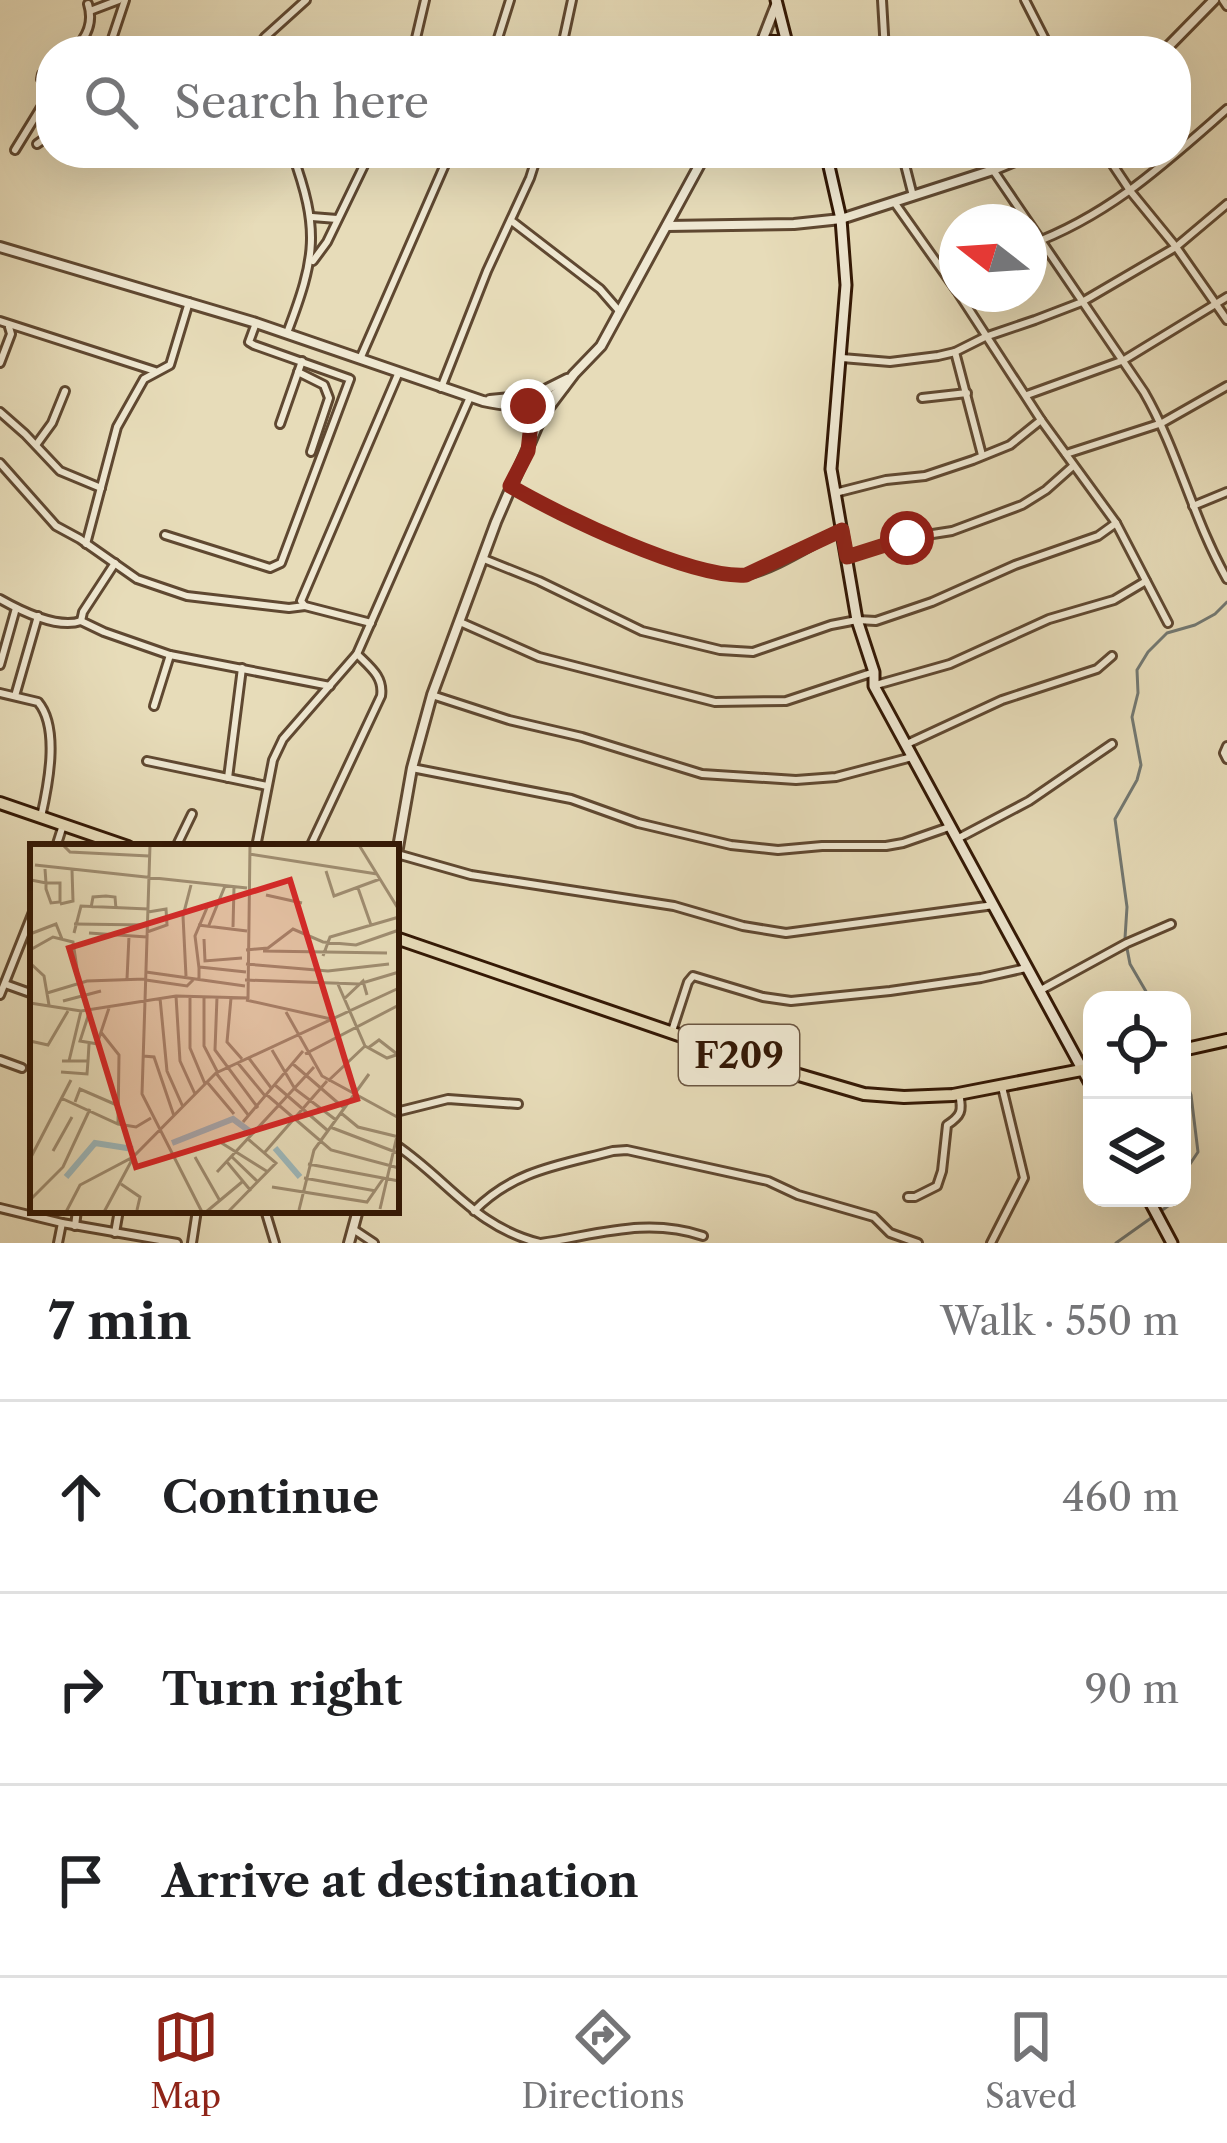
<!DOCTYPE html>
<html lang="en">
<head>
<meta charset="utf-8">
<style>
	:root { --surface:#fff; --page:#f2f2f2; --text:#202124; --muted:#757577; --line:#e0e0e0; --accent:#8f2418 }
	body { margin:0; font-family:"Libre Caslon Text",serif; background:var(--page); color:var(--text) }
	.controls { position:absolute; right:36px; bottom:36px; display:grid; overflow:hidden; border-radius:24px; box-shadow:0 12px 48px #0002 }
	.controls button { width:108px; height:108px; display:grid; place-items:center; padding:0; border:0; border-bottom:3px solid var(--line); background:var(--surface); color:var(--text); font:60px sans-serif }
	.compass { position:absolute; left:939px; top:204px; width:108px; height:108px; border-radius:50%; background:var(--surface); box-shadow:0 12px 48px #0002; rotate:287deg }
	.stop { position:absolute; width:36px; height:36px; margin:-27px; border:9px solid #8f2418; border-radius:50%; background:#fff }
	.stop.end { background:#8f2418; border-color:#fff; box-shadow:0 3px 12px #0008 }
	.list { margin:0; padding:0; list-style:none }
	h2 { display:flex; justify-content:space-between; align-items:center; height:156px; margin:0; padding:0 48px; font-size:51px }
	h2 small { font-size:39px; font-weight:400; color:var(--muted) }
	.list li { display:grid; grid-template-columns:78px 1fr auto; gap:36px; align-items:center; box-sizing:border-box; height:192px; padding:0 48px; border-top:3px solid var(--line) }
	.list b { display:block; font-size:45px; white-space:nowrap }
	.list em { font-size:39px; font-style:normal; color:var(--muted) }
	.icon { flex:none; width:66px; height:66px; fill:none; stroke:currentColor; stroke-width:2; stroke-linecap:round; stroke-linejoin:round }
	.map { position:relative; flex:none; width:1227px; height:1243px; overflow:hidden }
	.search { position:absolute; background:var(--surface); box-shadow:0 12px 48px #0002; left:36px; right:36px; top:36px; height:132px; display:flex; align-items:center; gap:30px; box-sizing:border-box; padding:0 42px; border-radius:48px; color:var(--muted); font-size:45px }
	.sheet { height:732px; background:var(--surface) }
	nav { display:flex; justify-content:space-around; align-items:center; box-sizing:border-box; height:168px; border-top:3px solid var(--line); background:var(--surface); font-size:33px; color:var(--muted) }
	nav a { display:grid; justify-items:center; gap:6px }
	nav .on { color:var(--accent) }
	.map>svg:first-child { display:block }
</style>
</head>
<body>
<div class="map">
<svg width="1227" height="1243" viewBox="0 0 1227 1243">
	<rect width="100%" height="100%" fill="#e7dcb9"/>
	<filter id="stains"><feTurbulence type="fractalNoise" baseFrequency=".00167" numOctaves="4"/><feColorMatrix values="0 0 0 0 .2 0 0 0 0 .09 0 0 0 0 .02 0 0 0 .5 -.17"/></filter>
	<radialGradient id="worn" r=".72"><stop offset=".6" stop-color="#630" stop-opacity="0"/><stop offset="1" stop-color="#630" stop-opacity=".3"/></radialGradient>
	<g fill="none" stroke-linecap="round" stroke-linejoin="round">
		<g stroke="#727872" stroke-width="3">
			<path d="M1151 1000 1130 964 1125 938 1127 907 1115 819 1137 780 1141 765 1132 717 1138 693 1137 670 1148 652 1167 633 1195 625 1215 614 1227 602"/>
			<path d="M1182 1071 1191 1095 1198 1152 1182 1176"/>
			<path d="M1116 1243 1168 1206 1171 1198"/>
		</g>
		<defs>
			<g id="minor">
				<path d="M882 0 885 51"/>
				<path d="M1025 0 1051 51"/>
				<path d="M1223 0 1227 6"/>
				<path d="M90 11 119 0"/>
				<path d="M72 51C87 38 94 23 88 4"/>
				<path d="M108 51 125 0"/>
				<path d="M255 51 265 37 306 0"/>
				<path d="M413 51 425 0"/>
				<path d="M494 51 510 0"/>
				<path d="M561 51 572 0"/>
				<path d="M37 144 51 134"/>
				<path d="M15 150 45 101 49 84 41 79 42 74 51 68"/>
				<path d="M902 153 913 196"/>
				<path d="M1105 153 1131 192 1176 247 1227 320"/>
				<path d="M993 170 1144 392C1178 451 1193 519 1227 579"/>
				<path d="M894 202 957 291"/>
				<path d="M312 217 337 219"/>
				<path d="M513 222 600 289 620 312"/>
				<path d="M1029 245C1110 215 1163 165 1227 109"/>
				<path d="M313 261 327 242 370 153"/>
				<path d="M959 294 1041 420 1116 523 1168 623"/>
				<path d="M0 321 155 371"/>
				<path d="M287 333C316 257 320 230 292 153"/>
				<path d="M955 352 982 455"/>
				<path d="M842 358 890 362 938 356 955 352 985 337 1035 320 1082 302 1176 247 1227 204"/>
				<path d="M360 359 450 153"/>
				<path d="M0 363 11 334 9 327"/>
				<path d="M298 372 324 385 329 398 311 452"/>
				<path d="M441 388 487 271 530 178 538 153"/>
				<path d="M1027 395 1124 360 1227 297"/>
				<path d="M922 398 967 393"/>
				<path d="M0 412 25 434 60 471 101 488"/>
				<path d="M280 424 302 361"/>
				<path d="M36 445 52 423 65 391"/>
				<path d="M1066 454 1162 423 1227 386"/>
				<path d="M0 463 56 526 80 539 137 579 187 596 289 608 305 606"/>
				<path d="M510 486C551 511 705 584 747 575 775 569 814 543 841 530"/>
				<path d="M835 493 886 480 925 476 973 460 1010 445 1041 420"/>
				<path d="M1193 506 1227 492"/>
				<path d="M165 535 270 568 281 563 350 379 254 345 249 342 256 323"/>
				<path d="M86 544 117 427 144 379 170 365 189 302"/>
				<path d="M847 557 907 538 952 531 1022 505 1046 490 1073 466"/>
				<path d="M484 559 539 581 642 631 720 650 753 652 831 625 857 620 876 621 932 602 1015 565 1098 536 1116 523"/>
				<path d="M0 599C21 611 58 629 81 621L104 632 170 655 330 686"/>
				<path d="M81 621 83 612 115 563"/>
				<path d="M460 622 539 657 715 702 786 701 874 672"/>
				<path d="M371 623 305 606 301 601 399 372"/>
				<path d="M0 665 16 608"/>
				<path d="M876 685 950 664 1049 619 1114 600 1146 581"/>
				<path d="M0 693 38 702C60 728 48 786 41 817"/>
				<path d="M432 695 509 720 582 737 702 774 796 780 836 777 912 757"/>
				<path d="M15 696 38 616"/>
				<path d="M154 706 170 655"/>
				<path d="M907 744 1002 700 1097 669 1112 656"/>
				<path d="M1227 746 1224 753 1227 759"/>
				<path d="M147 761 267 786"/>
				<path d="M412 768 571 799 638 823 731 845 778 850 822 846H886L903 843 949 827"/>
				<path d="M228 778 242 668"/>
				<path d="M957 839 1029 801 1112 744"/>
				<path d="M56 847 63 825"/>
				<path d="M176 847 192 814"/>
				<path d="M256 847 273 760 283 739 357 654 470 397"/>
				<path d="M310 847 381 696C384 677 370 667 357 654"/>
				<path d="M397 854 471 875 674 906 743 926 786 933 994 905"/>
				<path d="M5 984 33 994"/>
				<path d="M1041 990 1127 943 1171 924"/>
				<path d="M0 995 33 912"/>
				<path d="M672 1031 688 982 693 976 763 997 791 1001 890 991 981 978 1026 968"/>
				<path d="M0 1060 22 1068"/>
				<path d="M396 1112 448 1099 518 1104"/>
				<path d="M396 1145C449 1181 475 1227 540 1243"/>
				<path d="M908 1197H915L937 1186 942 1171 947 1125C961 1116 963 1111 959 1094"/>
				<path d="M0 1208 62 1223 177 1243"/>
				<path d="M265 1210 275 1243"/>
				<path d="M474 1211C514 1170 560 1165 613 1151L627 1150 768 1181 798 1195 874 1217 890 1233 918 1243"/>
				<path d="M75 1226 77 1210"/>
				<path d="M353 1229 374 1243"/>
				<path d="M115 1233 119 1210"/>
				<path d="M58 1243 62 1223"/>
				<path d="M192 1243 197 1210"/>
				<path d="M541 1243C597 1235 646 1217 703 1236"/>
				<path d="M991 1243 1024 1178 1002 1087"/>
			</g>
			<g id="tertiary">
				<path d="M758 51 776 5"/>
				<path d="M1164 51 1214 0"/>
				<path d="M667 226 794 224 841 219 993 170 1034 153"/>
				<path d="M0 247 256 323 483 401C515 408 539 409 564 387"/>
				<path d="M490 400 533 396 567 379"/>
				<path d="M515 409 525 414 532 424"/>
				<path d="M540 419 574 374 601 346 706 153"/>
				<path d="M396 859 412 768 432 695 496 522 540 420 539 394"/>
				<path d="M349 1243 358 1210"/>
			</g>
			<g id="secondary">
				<path d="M776 0 789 51"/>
				<path d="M763 41 786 42"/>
				<path d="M826 153 841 219 846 285 831 469 857 620 874 672V686L1092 1087"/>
				<path d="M1148 1198 1172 1243"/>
			</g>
			<g id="primary">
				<path d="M0 803 128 847"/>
				<path d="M396 938 775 1068 864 1094 904 1097 953 1095 1092 1068"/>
				<path d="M1182 1050 1227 1040"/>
			</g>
		</defs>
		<use href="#minor" stroke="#5f4831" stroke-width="12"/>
		<use href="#tertiary" stroke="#5f4831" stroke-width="14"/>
		<use href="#secondary" stroke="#321704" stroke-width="15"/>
		<use href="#primary" stroke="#321704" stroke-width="16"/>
		<use href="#minor" stroke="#efe8d2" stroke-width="6"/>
		<use href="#tertiary" stroke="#efe8d2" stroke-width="8"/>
		<use href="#secondary" stroke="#efe8d2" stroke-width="9"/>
		<use href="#primary" stroke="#e7dcb9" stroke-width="10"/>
	</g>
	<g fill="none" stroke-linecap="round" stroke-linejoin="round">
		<path stroke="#8f2418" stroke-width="15" d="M528 406 533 405 528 451 510 486C559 515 692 579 746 575L842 530 847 557 907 538"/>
	</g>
	<g text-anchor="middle" stroke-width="12" stroke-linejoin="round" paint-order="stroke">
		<rect fill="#efe8d2" stroke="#6b5642" stroke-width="3" x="679" y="1025" width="120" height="60" rx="9"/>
		<g font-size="36" font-weight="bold" fill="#321704">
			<text x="739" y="1068">F209</text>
		</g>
	</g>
	<g transform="translate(30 844)">
		<rect width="369" height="369" fill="#e7dcb9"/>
		<path fill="none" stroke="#9db8bb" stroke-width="6" d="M142 299 203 275 222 289M245 304 270 333M36 333 65 299 103 305"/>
		<path fill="none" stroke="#9f8d71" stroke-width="3" d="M33 1 40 8 119 12M120 1 112 250 172 368M329 1 369 66M219 10 347 30M5 21 217 44M296 27 304 52 350 35M1 36 16 39H30V58L21 59 16 45V39L15 25M328 44 341 81M236 51 272 59M30 60 43 57 42 26M61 64 63 53 76 52 85 53 86 65M44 80 117 81M168 81 217 87M179 81 195 42M203 83 204 43M117 88 137 81 136 65 118 68M44 89 51 62 118 65M59 89 117 93M0 90 26 80 32 95M174 95 175 117 212 114M0 106 23 93 43 98 49 138M216 106 238 104 263 85 293 98 326 101 369 86M233 107 357 109M293 112 300 93 369 73M0 119 14 132 19 161M216 120 298 127 359 120M169 124 165 92 179 59M116 128 215 142M156 132 153 72 161 41M97 135 99 92M116 136 157 142 163 136M169 136V123L216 128M215 136 329 140 369 128M307 138 335 202 357 214 369 210M17 149 57 137 115 135M160 151V204L175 240M146 152 150 217 165 250M174 152V202L188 229M187 153 185 206 228 264M130 154 137 227 153 263M201 154 197 198 212 215M218 155 220 1M314 155 333 137 337 151M216 156 301 175M33 157 71 147M0 159 51 167 146 152 219 154M60 166 50 197 68 200M256 168 292 232 369 274M70 187 89 211 88 280M0 197 18 201 38 167M338 204 349 196 367 210M242 206 265 245 306 276M275 210 369 161M113 212 124 213 144 272M218 213 242 245M32 217H58L59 200M39 217 51 167M207 218 236 253M263 220 315 265M31 228 57 230 58 217M78 229 68 197 79 164M186 229 219 272M298 237 335 202M177 238 204 270M245 241 297 286M237 251 301 306 369 324M31 254 88 280 106 283 121 274M45 258 50 245 89 262M311 269 328 283 369 293M213 278 273 207M300 283 368 309M190 298 238 328M23 307 42 273M235 308 297 237M165 313 190 357M202 313 228 338M0 315 41 236M197 318 221 347M278 320 369 337M187 328 284 223M274 334 346 347M91 340 110 353 107 366M242 343 337 358 353 335M0 356 33 323 60 265M350 365 367 292M269 366 284 306 339 230M36 368 50 341 103 313 186 229 369 144M74 368 103 314M176 368 212 338M198 368 246 319 218 295"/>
		<path fill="#d62828" fill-opacity="0.15" stroke="#d62828" stroke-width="6" d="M260 36 327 255 106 323 39 104Z"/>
		<rect width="369" height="369" fill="none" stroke="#321704" stroke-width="6"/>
	</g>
	<rect width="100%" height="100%" filter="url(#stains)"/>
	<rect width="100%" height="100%" fill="url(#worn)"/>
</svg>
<div class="controls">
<button><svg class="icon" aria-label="locate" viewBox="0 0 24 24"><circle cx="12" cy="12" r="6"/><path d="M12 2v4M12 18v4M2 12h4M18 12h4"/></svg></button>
<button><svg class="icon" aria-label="layers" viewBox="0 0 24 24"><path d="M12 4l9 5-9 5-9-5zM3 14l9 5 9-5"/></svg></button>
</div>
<svg class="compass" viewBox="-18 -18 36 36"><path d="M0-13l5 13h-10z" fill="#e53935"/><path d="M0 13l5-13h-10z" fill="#757577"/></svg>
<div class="stop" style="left:907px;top:538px"></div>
<div class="stop end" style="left:528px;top:406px"></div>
<div class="search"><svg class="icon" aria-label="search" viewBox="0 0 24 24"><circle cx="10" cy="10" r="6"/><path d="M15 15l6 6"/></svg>Search here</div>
</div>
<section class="sheet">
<h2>7 min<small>Walk · 550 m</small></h2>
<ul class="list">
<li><svg class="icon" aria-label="ahead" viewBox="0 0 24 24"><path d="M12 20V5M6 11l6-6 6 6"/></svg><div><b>Continue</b></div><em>460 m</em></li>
<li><svg class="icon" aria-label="right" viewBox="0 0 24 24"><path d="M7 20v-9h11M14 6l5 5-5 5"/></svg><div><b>Turn right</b></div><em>90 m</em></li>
<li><svg class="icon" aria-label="arrive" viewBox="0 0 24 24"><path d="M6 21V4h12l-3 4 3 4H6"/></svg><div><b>Arrive at destination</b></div></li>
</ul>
</section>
<nav>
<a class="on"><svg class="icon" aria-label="map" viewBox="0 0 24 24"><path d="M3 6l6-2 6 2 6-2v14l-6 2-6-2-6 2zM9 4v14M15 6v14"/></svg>Map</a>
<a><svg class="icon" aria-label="directions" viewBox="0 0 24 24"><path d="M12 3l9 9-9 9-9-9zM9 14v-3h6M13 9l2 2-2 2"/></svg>Directions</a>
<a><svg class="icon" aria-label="saved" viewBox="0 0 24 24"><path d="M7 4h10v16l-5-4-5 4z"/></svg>Saved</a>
</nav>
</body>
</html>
